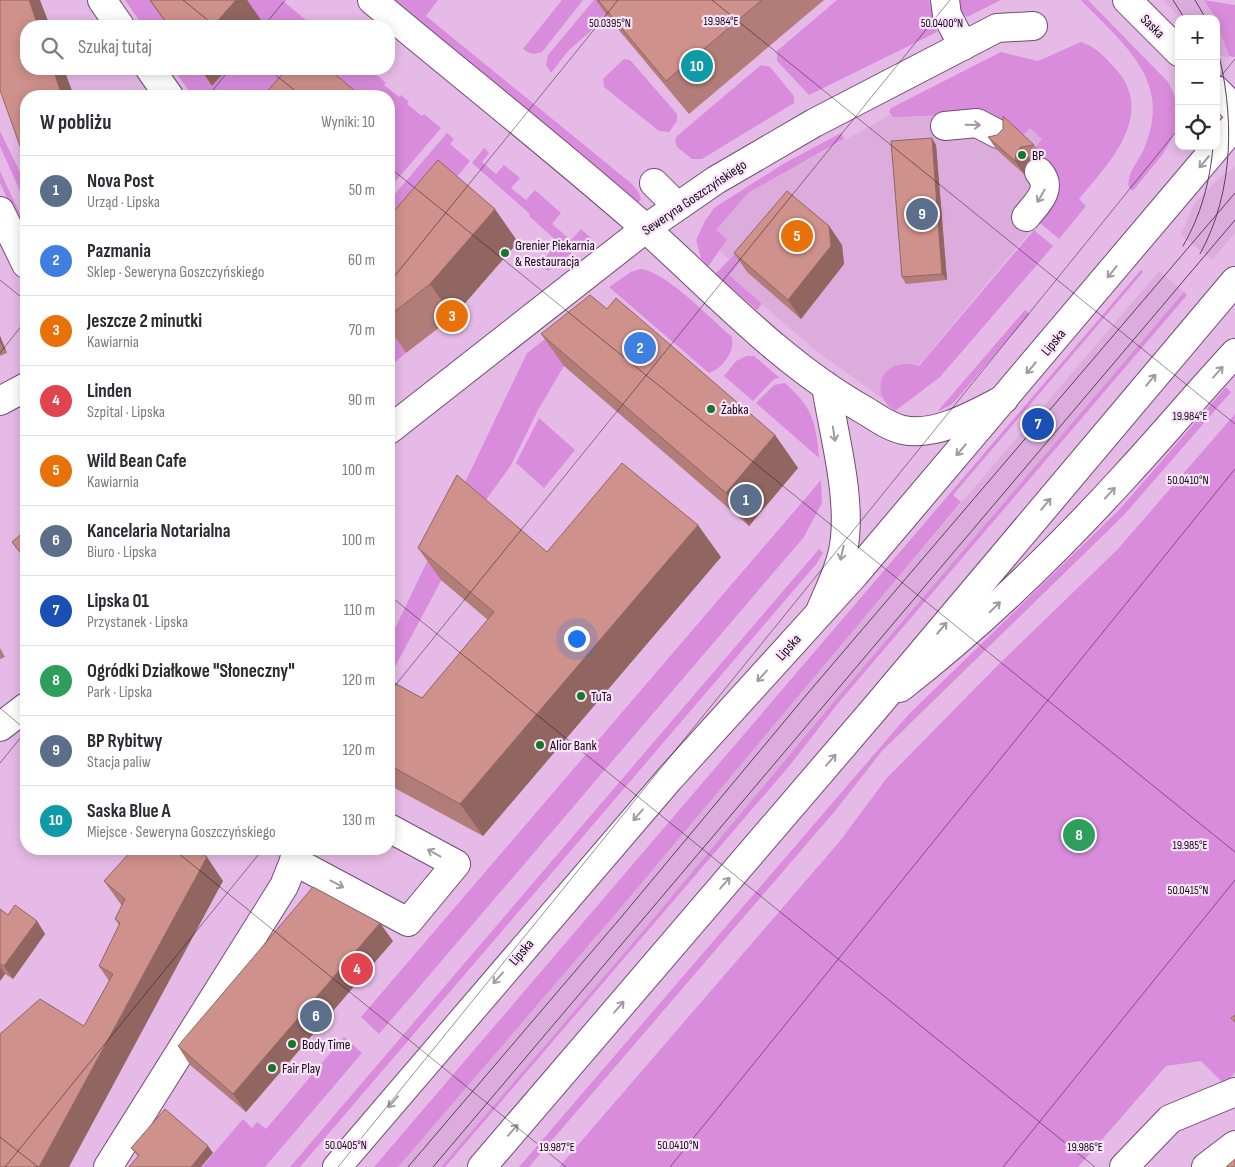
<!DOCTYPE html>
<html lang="pl">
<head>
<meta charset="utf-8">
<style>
	:root { --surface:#fff; --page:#f2f2f3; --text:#2b2b33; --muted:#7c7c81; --line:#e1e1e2; --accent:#111827 }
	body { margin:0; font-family:"Sofia Sans Condensed",sans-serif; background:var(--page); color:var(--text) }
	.controls { position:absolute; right:15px; top:15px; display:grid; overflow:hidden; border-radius:10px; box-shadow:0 2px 12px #0003 }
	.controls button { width:45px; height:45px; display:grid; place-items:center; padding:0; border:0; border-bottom:1px solid var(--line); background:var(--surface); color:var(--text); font:25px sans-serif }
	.you { position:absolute; left:576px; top:638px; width:18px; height:18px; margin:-12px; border:4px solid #fff; border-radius:50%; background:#1a73e8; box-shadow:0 0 0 8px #1a73e833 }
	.badge { display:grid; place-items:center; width:32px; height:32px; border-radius:50%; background:var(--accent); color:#fff; font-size:16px; font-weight:700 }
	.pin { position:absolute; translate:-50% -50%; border:2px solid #fff; box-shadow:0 1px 5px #0006 }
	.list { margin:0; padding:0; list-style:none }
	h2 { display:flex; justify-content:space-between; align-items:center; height:65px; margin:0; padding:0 20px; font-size:21px }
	h2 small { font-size:16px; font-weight:400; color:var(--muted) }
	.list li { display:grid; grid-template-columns:32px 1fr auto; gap:15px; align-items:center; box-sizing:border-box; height:70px; padding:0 20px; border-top:1px solid var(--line) }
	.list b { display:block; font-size:19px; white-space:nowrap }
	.list p { margin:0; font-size:16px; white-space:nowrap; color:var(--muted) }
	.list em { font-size:16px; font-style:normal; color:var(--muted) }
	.icon { flex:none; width:28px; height:28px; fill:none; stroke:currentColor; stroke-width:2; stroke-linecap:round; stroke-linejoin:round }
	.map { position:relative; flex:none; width:1235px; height:1167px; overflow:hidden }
	.search { position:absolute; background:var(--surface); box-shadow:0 2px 12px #0003; left:20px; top:20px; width:375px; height:55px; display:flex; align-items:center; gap:12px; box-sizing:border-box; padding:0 18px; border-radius:20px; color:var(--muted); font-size:19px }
	.panel { position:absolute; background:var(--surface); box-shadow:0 2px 12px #0003; left:20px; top:90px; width:375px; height:765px; border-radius:20px }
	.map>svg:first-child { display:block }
</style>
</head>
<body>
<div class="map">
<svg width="1235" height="1167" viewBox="0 0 1235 1167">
	<rect width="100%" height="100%" fill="#e6bae7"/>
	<g fill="#dcacdd">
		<path d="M1163 0H1204L1215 19H1181Z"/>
		<path d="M1216 21 1225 43 1230 60 1216 52Z"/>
		<path d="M967 114 1030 128 1042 139 1034 149 1054 167 1059 176 1058 198 918 366 912 364 880 389 884 400 815 350 728 275 730 260 718 250 727 239 716 230 748 193 890 115 899 117Z"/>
		<path d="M1235 167V233L1212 260 1181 235 1194 204 1219 178Z"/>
		<path d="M1159 271 1184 292 826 711 643 931 441 1167H398L618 911 800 692Z"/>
	</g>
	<g fill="#d98cdc">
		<path d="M125 0H149L168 26H143Z"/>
		<path d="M235 0H282L313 26H264Z"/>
		<path d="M392 0H438L426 16 632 184 639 193 641 200 637 203Z"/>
		<path d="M562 0H583L542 52C534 55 529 54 523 49Z"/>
		<path d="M594 0H626L568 51 551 73 546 65 548 55Z"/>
		<path d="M837 0H929L937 32 809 95 777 61V51Z"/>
		<path d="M954 0H1001L967 17 960 13Z"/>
		<path d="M1081 0H1088L1168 82C1194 130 1161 154 1133 191L1129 188C1126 172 1140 161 1145 146 1173 80 1122 43 1081 0Z"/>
		<path d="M1204 0 1235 5V57L1229 56 1216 19Z"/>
		<path d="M1081 42C1096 47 1103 55 1114 67 1158 113 1109 163 1079 199L1086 206 1059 239 1040 223C1068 187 1067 180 1034 149L1042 139 1030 128 1021 137 967 114 899 117H893L889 112 891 108 1001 52 1038 61Z"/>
		<path d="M624 59 630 60 677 114V121L669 132 659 131 604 87 603 79Z"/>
		<path d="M761 65 770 67 794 96V103L702 159H692L677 147 675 141 677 136Z"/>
		<path d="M173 69H199L212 86 227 69H365L368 71 370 69 386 83 384 85 399 97 401 95 409 102 407 104 422 116 424 114 441 128 389 189V145L394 138 389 133V96H193Z"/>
		<path d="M0 131 26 185 25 194 20 191 0 146Z"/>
		<path d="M447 133 454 139 450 144 470 161 451 184 389 276V201Z"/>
		<path d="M841 133 844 139 748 193 716 230 727 239 708 267 701 258 696 240 705 221 714 208 783 164Z"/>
		<path d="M484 148 489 153 482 162 496 174 504 165 520 178 511 188 526 200 535 190 561 213 552 224 571 240 581 229 591 238 548 271 540 264 558 242 529 216 530 214 472 163Z"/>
		<path d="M0 171 26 227V237L0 183Z"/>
		<path d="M1034 230 1053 246 940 377 895 411C865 390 885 355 919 366Z"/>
		<path d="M739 250 745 256 729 275 762 304 757 310 715 274Z"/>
		<path d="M640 269C664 270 711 319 731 336 737 350 722 369 709 373L609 287 631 272Z"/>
		<path d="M1141 270 1143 272 953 495 961 502 618 911 398 1167H374Z"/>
		<path d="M1184 292 1187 295 839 702 790 765 445 1167H441L643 931 826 711Z"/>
		<path d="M592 303 613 328 564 366 538 410 511 465 480 508 389 678V641L527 353Z"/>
		<path d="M1025 310 1030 314 956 400 951 405 937 412Z"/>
		<path d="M389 328 406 353 389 367Z"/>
		<path d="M747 356H754L780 378 774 379 753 401 724 376 736 361Z"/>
		<path d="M785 383C812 407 816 422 819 458L756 403 774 385Z"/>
		<path d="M1226 387 1231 392 1124 515 882 751 835 811 529 1167H519L908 715 1119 510Z"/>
		<path d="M1235 414V1072L1225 1085 1201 1061 1166 1066 1078 1167H559L840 841 886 779 998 665 1117 550Z"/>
		<path d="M539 418 575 450 544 488 516 463Z"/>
		<path d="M821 480 822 503 804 537 379 1034 361 1017Z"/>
		<path d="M819 549 823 553 817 563 300 1167H290Z"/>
		<path d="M344 1037 362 1053 265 1167H202L243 1119 252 1128 257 1122 266 1129Z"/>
	</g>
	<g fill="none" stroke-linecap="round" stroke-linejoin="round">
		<defs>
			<g id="minor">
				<path d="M102 0 120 26"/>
				<path d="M372 0C459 73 549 144 635 219 709 284 777 361 864 410 876 417 889 427 903 430 936 437 975 414 1004 399"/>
				<path d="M945 0 947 15 963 46"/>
				<path d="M1127 0 1179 52"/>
				<path d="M150 69 169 96"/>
				<path d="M1216 90 1235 109"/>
				<path d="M945 126 977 123 998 134"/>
				<path d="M654 183 677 206"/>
				<path d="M0 211 26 264"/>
				<path d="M1026 217C1037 203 1054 189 1039 172"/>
				<path d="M0 401 26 387"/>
				<path d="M389 430 645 229 716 180 814 123 997 28 1033 26"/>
				<path d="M821 609C829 590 839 571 843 551 853 502 834 436 826 386"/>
				<path d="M900 688C982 624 1056 552 1126 475 1163 435 1198 393 1235 353"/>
				<path d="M0 727 26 707"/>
				<path d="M294 861 408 922 456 864 389 828"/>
				<path d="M108 1167 284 886 294 861 296 849"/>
				<path d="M1124 1167 1170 1119 1235 1092"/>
				<path d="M1206 1167 1235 1145"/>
			</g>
			<g id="major">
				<path d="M337 1167 670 778 855 574 1235 125"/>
				<path d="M482 1167 877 706 1235 281"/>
			</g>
		</defs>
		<use href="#minor" stroke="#724c73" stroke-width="30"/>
		<use href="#major" stroke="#724c73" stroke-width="30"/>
		<use href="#minor" stroke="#fff" stroke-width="28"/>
		<use href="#major" stroke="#fff" stroke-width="28"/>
		<g stroke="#59415a" stroke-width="1">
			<path d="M1173 0 1185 19"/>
			<path d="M1195 0 1206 19"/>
			<path d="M1183 246C1201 215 1210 182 1213 146"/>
			<path d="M1200 254C1235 191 1235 112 1216 44"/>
			<path d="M408 1167 623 915 808 693 1235 193"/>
			<path d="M433 1167 1235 220"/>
		</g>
	</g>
	<g fill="#b27d78">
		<path d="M149 0H247L265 26H168Z"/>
		<path d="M596 0H824L689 114 608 17Z"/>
		<path d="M988 137 1034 145 1043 157 1030 159 1025 166 1024 174 996 149Z"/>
		<path d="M936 145 947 280 906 284 902 277Z"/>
		<path d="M389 217 518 242 453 317 406 353 389 328Z"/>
		<path d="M829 226 842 245 844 264 801 319 747 272 734 253Z"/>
		<path d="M607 309 775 435 798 468 749 526 564 366 541 334Z"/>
		<path d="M0 336 7 353 0 356Z"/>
		<path d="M418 548 547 552 721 557 483 836 389 785V680L422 698 488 620 441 580Z"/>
		<path d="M0 648 5 657 0 659Z"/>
		<path d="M104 881H223L84 1026 109 981 99 966 119 925 115 919 122 906Z"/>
		<path d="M0 909 8 915 37 921 45 934 13 979 5 974 0 981Z"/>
		<path d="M393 941 246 1112 190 1065 178 1046Z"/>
		<path d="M208 1146 213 1153 138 1156 131 1148Z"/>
	</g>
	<g fill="#916661">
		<path d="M29 0H40L50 26H38Z"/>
		<path d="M236 0H247L265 26H213Z"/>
		<path d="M53 69H64L74 96H62Z"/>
		<path d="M200 69H227L212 86Z"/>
		<path d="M389 130 394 137 389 143Z"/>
		<path d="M932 138 936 145 947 280 942 274Z"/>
		<path d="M1021 147 1030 159 1025 166 1024 174 1015 161 1016 153Z"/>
		<path d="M495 209 518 242 453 317 430 284Z"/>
		<path d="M829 226 842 245 844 264 801 319 788 300Z"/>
		<path d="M0 336 7 353 0 343Z"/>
		<path d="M775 435 798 468 749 526 726 493Z"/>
		<path d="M698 525 721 557 483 836 460 804Z"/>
		<path d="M207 857 223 881 69 1167H39Z"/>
		<path d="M37 921 45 934 13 979 4 966Z"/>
		<path d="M380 923 393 941 246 1112 233 1094Z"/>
		<path d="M0 966 5 974 0 981Z"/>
		<path d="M208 1146 213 1153 201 1167H191Z"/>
	</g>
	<g fill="#cf918b" stroke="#916661">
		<path d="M0 0H29L38 26H26V69H53L62 96H26V155L20 146 0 90Z"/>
		<path d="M150 0H236L213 26H169Z"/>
		<path d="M598 0H762L666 81Z"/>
		<path d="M287 69H329L361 96H263Z"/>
		<path d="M1003 116 1034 145 1021 147 1016 153 1015 161 988 137 997 135 1003 129Z"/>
		<path d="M932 138 942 274 902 277 891 141Z"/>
		<path d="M438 160 495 209 430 284 389 316V217Z"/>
		<path d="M787 191 829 226 831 246 788 300 734 253Z"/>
		<path d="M590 295 607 309 616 298 775 435 726 493 541 334Z"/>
		<path d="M622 463 698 525 460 804 389 765V680L422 698 494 612 418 548 457 475 547 552Z"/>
		<path d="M26 530V560L12 542Z"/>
		<path d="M133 849H196L207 857 39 1167H0V1034L40 999 84 1026 113 974 99 966 120 923 115 919 125 899 104 881Z"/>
		<path d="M313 887 380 923 233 1094 178 1046Z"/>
		<path d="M15 905 37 921 4 966 0 964V909L8 915Z"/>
		<path d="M1235 1015V1022L1231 1018Z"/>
		<path d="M165 1109 208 1146 191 1167H129L139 1155 131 1148Z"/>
		<path d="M1235 1159V1167H1226Z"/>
	</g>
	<defs><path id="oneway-shaft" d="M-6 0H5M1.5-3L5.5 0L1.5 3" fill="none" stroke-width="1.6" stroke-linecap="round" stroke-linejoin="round" transform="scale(1.25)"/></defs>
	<g stroke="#a19ba1">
		<use href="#oneway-shaft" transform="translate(973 125) rotate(1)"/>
		<use href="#oneway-shaft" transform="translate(1204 162) rotate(130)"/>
		<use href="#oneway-shaft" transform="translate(1041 196) rotate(120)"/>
		<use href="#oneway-shaft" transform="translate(1112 272) rotate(129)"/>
		<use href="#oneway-shaft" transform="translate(1031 368) rotate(130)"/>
		<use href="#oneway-shaft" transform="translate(1218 372) rotate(-48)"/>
		<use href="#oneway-shaft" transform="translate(1151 380) rotate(-50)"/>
		<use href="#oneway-shaft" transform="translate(834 434) rotate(81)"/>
		<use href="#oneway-shaft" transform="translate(961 450) rotate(130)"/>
		<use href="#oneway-shaft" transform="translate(1110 493) rotate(-47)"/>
		<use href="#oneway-shaft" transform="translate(1046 504) rotate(-50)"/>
		<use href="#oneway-shaft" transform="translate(842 553) rotate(103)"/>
		<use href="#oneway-shaft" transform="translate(995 607) rotate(-44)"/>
		<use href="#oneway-shaft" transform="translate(942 628) rotate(-50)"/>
		<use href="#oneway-shaft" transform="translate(762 676) rotate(132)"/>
		<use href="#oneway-shaft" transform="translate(831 760) rotate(-49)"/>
		<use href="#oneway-shaft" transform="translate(638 815) rotate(131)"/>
		<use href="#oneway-shaft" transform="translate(434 853) rotate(-151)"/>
		<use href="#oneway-shaft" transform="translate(725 883) rotate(-49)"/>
		<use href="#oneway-shaft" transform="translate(337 884) rotate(28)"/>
		<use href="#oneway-shaft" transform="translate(498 978) rotate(131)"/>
		<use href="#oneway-shaft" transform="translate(619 1007) rotate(-49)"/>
		<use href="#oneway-shaft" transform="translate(393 1102) rotate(131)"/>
		<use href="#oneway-shaft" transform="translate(513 1130) rotate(-49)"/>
	</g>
	<path fill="none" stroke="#140615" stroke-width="1" stroke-opacity="0.45" d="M183 0 215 26M712 0 1235 424M264 26 285 0M268 69 302 96M1216 82 1235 59M208 96 230 69M389 167 1235 852M0 280 26 301M389 283 618 0M0 353 26 320M389 595 1095 1167M389 693 950 0M0 708 26 730M0 763 26 731M173 849 566 1167M0 1137 38 1167M5 1167 263 849M338 1167 1179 128M670 1167 1235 469M1003 1167 1235 880"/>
	<g fill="#157728" stroke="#fae4fa" stroke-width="2">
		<circle cx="1022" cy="155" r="5"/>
		<circle cx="505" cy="253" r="5"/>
		<circle cx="711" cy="409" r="5"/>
		<circle cx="581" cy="696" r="5"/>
		<circle cx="540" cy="745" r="5"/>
		<circle cx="292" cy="1044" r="5"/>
		<circle cx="272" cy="1068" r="5"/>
	</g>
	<g text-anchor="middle" stroke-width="4.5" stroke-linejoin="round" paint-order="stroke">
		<g font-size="14" fill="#140615" stroke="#fae4fa">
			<text transform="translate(1153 26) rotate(45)" y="5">Saska</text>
			<text transform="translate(694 197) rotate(-34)" y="5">Seweryna Goszczyńskiego</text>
			<text transform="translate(1053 342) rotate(-50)" y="5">Lipska</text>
			<text transform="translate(788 647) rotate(-48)" y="5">Lipska</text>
			<text transform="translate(521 952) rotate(-49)" y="5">Lipska</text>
		</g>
		<g font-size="14" fill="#140615" stroke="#fae4fa" text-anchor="start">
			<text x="1032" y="160">BP</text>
			<text x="515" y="250">Grenier Piekarnia<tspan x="515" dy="16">&amp; Restauracja</tspan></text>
			<text x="721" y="414">Żabka</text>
			<text x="591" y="701">TuTa</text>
			<text x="550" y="750">Alior Bank</text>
			<text x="302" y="1049">Body Time</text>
			<text x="282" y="1073">Fair Play</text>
		</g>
	</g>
	<g font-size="12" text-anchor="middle" fill="#140615" stroke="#fae4fa" stroke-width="4.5" stroke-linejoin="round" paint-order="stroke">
		<text x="721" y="25">19.984°E</text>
		<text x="610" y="27">50.0395°N</text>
		<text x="942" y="27">50.0400°N</text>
		<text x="1190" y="420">19.984°E</text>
		<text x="1188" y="484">50.0410°N</text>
		<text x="1190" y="849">19.985°E</text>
		<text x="1188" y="894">50.0415°N</text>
		<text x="346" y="1149">50.0405°N</text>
		<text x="678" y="1149">50.0410°N</text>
		<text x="557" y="1151">19.987°E</text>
		<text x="1085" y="1151">19.986°E</text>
	</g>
</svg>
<div class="controls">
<button>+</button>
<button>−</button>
<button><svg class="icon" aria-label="locate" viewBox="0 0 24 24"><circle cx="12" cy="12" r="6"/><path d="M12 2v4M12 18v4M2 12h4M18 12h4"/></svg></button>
</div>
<div class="you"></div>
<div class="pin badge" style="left:746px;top:500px;background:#5c6f8a">1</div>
<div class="pin badge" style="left:640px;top:348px;background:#3f7fe0">2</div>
<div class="pin badge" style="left:452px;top:316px;background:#e8710a">3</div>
<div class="pin badge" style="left:357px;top:969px;background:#e0444e">4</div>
<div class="pin badge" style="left:797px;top:236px;background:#e8710a">5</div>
<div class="pin badge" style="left:316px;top:1016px;background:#5c6f8a">6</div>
<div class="pin badge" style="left:1038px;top:424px;background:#1a4fb4">7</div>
<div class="pin badge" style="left:1079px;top:835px;background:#2e9e5b">8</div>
<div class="pin badge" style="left:922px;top:214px;background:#5c6f8a">9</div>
<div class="pin badge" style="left:697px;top:66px;background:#0f9aa8">10</div>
<div class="search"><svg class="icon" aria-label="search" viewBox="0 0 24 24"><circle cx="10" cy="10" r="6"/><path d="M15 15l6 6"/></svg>Szukaj tutaj</div>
<section class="panel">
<h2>W pobliżu<small>Wyniki: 10</small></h2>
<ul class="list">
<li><span class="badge" style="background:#5c6f8a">1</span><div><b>Nova Post</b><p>Urząd · Lipska</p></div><em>50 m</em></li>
<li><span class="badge" style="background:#3f7fe0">2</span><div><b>Pazmania</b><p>Sklep · Seweryna Goszczyńskiego</p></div><em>60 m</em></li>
<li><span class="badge" style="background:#e8710a">3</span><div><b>Jeszcze 2 minutki</b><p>Kawiarnia</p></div><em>70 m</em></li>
<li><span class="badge" style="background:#e0444e">4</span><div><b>Linden</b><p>Szpital · Lipska</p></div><em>90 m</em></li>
<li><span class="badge" style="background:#e8710a">5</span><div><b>Wild Bean Cafe</b><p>Kawiarnia</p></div><em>100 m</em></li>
<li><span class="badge" style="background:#5c6f8a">6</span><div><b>Kancelaria Notarialna</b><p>Biuro · Lipska</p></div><em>100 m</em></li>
<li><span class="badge" style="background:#1a4fb4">7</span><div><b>Lipska 01</b><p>Przystanek · Lipska</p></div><em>110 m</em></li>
<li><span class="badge" style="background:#2e9e5b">8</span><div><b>Ogródki Działkowe &quot;Słoneczny&quot;</b><p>Park · Lipska</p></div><em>120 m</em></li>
<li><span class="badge" style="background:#5c6f8a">9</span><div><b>BP Rybitwy</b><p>Stacja paliw</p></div><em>120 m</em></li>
<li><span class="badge" style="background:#0f9aa8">10</span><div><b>Saska Blue A</b><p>Miejsce · Seweryna Goszczyńskiego</p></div><em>130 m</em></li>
</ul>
</section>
</div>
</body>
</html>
